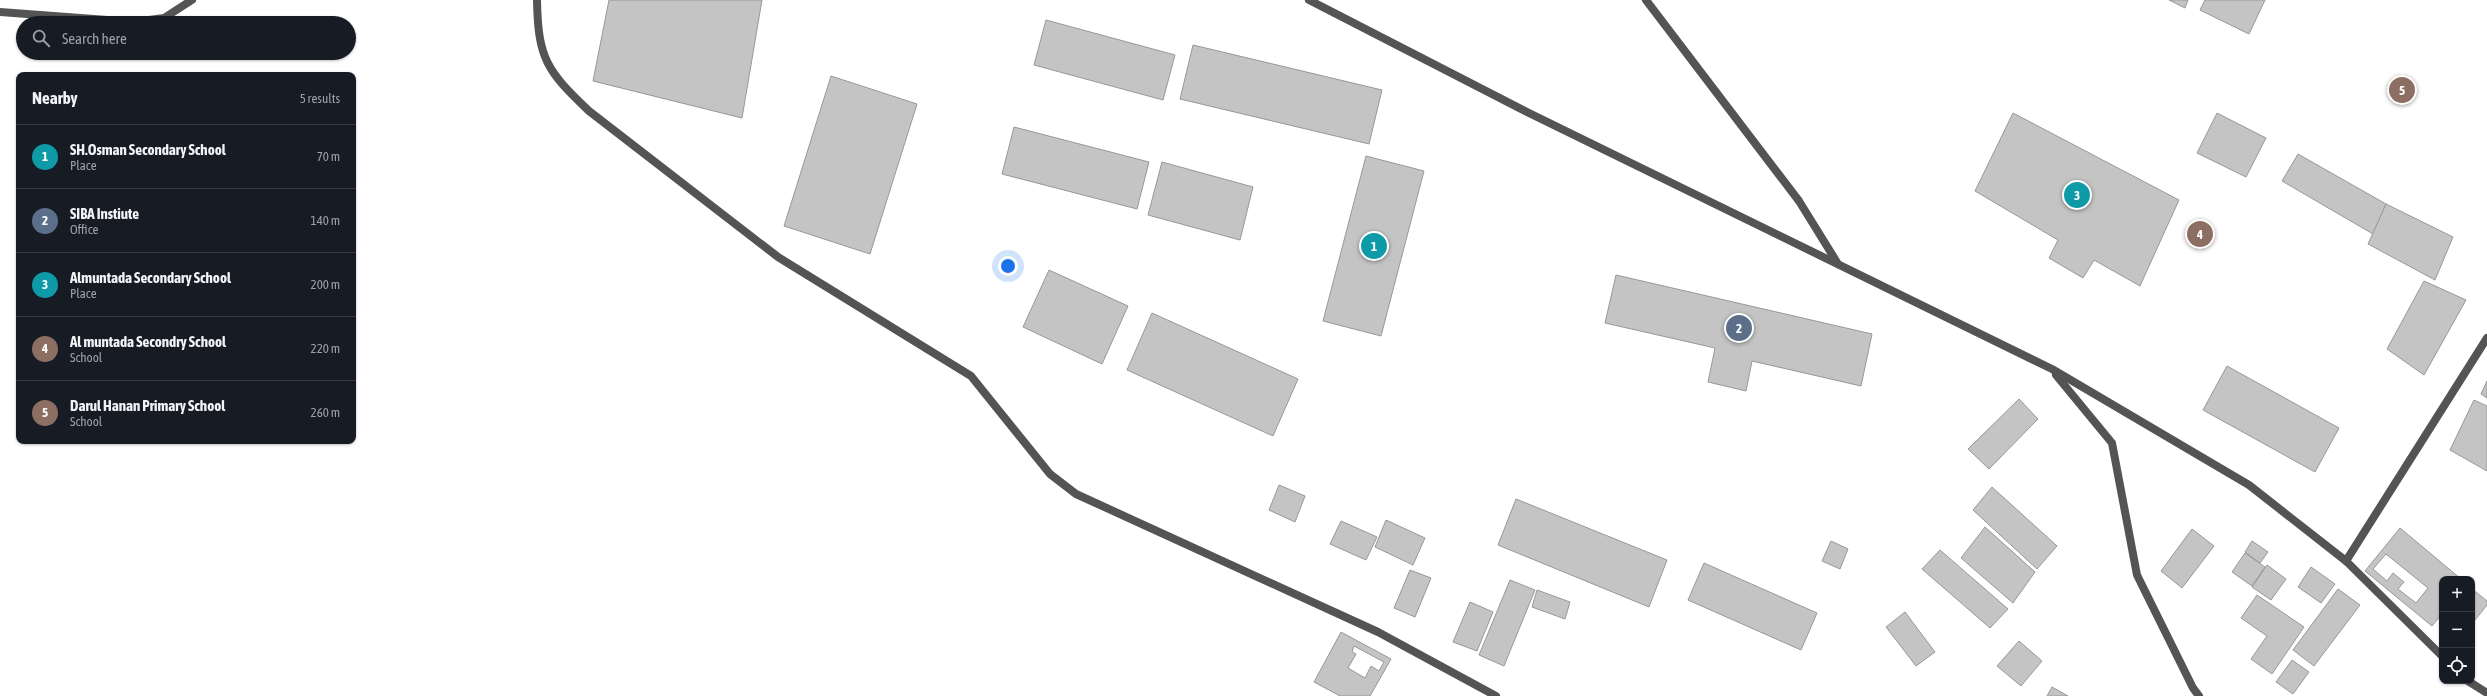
<!DOCTYPE html>
<html lang="en">
<head>
<meta charset="utf-8">
<style>
	:root { --surface:#171b24; --page:#242831; --text:#f1f3f6; --muted:#9ea1a6; --line:#363941; --accent:#858687 }
	body { margin:0; font-family:"Asap Condensed",sans-serif; background:var(--page); color:var(--text) }
	.controls { position:absolute; right:12px; bottom:12px; display:grid; overflow:hidden; border-radius:8px; box-shadow:0 1px 3px #0004 }
	.controls button { width:36px; height:36px; display:grid; place-items:center; padding:0; border:0; border-bottom:1px solid var(--line); background:var(--surface); color:var(--text); font:20px sans-serif }
	.you { position:absolute; left:1008px; top:266px; width:14px; height:14px; margin:-10px; border:3px solid #fff; border-radius:50%; background:#1a73e8; box-shadow:0 0 0 6px #1a73e833 }
	.badge { display:grid; place-items:center; width:26px; height:26px; border-radius:50%; background:var(--accent); color:#fff; font-size:13px; font-weight:700 }
	.pin { position:absolute; translate:-50% -50%; border:2px solid #fff; box-shadow:0 1px 4px #0006 }
	.list { margin:0; padding:0; list-style:none }
	h2 { display:flex; justify-content:space-between; align-items:center; height:52px; margin:0; padding:0 16px; font-size:17px }
	h2 small { font-size:13px; font-weight:400; color:var(--muted) }
	.list li { display:grid; grid-template-columns:26px 1fr auto; gap:12px; align-items:center; box-sizing:border-box; height:64px; padding:0 16px; border-top:1px solid var(--line) }
	.list b { display:block; font-size:15px; white-space:nowrap }
	.list p { margin:0; font-size:13px; white-space:nowrap; color:var(--muted) }
	.list em { font-size:13px; font-style:normal; color:var(--muted) }
	.icon { flex:none; width:22px; height:22px; fill:none; stroke:currentColor; stroke-width:2; stroke-linecap:round; stroke-linejoin:round }
	.map { position:relative; flex:none; width:2487px; height:696px; overflow:hidden }
	.search { position:absolute; background:var(--surface); box-shadow:0 1px 3px #0004; left:16px; top:16px; width:340px; height:44px; display:flex; align-items:center; gap:10px; box-sizing:border-box; padding:0 14px; border-radius:22px; color:var(--muted); font-size:15px }
	.panel { position:absolute; background:var(--surface); box-shadow:0 1px 3px #0004; left:16px; top:72px; width:340px; height:372px; border-radius:8px }
	.map>svg:first-child { display:block }
</style>
</head>
<body>
<div class="map">
<svg width="2487" height="696" viewBox="0 0 2487 696">
	<rect width="100%" height="100%" fill="#fff"/>
	<g fill="#c4c4c4" stroke="#989898" fill-rule="evenodd">
		<path d="M609 0H762L742 118 593 81Z"/>
		<path d="M2169 0H2188L2185 8Z"/>
		<path d="M2205 0H2265L2249 34 2200 10Z"/>
		<path d="M1046 20 1175 55 1163 100 1034 65Z"/>
		<path d="M1193 45 1382 90 1369 144 1180 99Z"/>
		<path d="M831 76 917 104 870 254 784 226Z"/>
		<path d="M2013 113 2179 200 2140 286 2094 260 2083 278 2049 258 2058 240 1975 191Z"/>
		<path d="M2217 113 2266 138 2246 177 2197 153Z"/>
		<path d="M1014 127 1149 162 1137 209 1002 174Z"/>
		<path d="M2298 154 2386 204 2373 234 2282 181Z"/>
		<path d="M1366 156 1424 171 1381 336 1323 321Z"/>
		<path d="M1162 162 1253 187 1240 240 1148 215Z"/>
		<path d="M2386 204 2453 237 2435 280 2368 244Z"/>
		<path d="M1049 270 1128 306 1102 364 1023 327Z"/>
		<path d="M1616 275 1872 334 1861 386 1752 361 1746 391 1708 382 1715 348 1605 323Z"/>
		<path d="M2424 281 2466 300 2424 375 2387 349Z"/>
		<path d="M1152 313 1298 379 1273 436 1127 370Z"/>
		<path d="M2227 366 2339 428 2315 472 2203 410Z"/>
		<path d="M2487 381V398L2481 394Z"/>
		<path d="M2019 399 2038 419 1989 469 1968 449Z"/>
		<path d="M2474 400 2487 406V471L2450 450Z"/>
		<path d="M1279 485 1305 496 1295 522 1269 510Z"/>
		<path d="M1992 487 2057 546 2037 569 1973 510Z"/>
		<path d="M1516 499 1667 560 1649 607 1498 545Z"/>
		<path d="M1386 520 1425 538 1413 565 1375 547Z"/>
		<path d="M1341 521 1377 537 1366 560 1330 544Z"/>
		<path d="M1985 527 2035 572 2013 603 1961 558Z"/>
		<path d="M2400 528 2461 579H2442V614L2432 626 2365 571ZM2386 554 2428 588 2416 603 2398 589 2404 582 2393 573 2387 581 2373 569Z"/>
		<path d="M2192 529 2214 546 2182 588 2161 571Z"/>
		<path d="M1831 541 1848 549 1840 569 1822 561Z"/>
		<path d="M2252 541 2268 552 2260 563 2245 552Z"/>
		<path d="M1940 550 2008 609 1990 628 1922 569Z"/>
		<path d="M2245 553 2265 567 2252 586 2232 572Z"/>
		<path d="M1704 563 1817 613 1801 650 1688 600Z"/>
		<path d="M2267 565 2286 579 2271 600 2252 587Z"/>
		<path d="M2311 567 2335 584 2321 603 2298 587Z"/>
		<path d="M1410 570 1431 578 1415 617 1394 608Z"/>
		<path d="M1510 580 1535 590 1504 666 1479 655Z"/>
		<path d="M2338 589 2360 605 2314 666 2293 650Z"/>
		<path d="M2472 589 2487 601V605L2475 620 2472 618Z"/>
		<path d="M1537 590 1570 602 1565 619 1532 607Z"/>
		<path d="M2257 595 2304 627 2272 674 2251 659 2267 636 2241 618Z"/>
		<path d="M1470 602 1493 612 1477 651 1453 642Z"/>
		<path d="M1905 612 1935 652 1916 666 1886 627Z"/>
		<path d="M1341 632 1391 659 1370 696H1340L1314 682ZM1354 646 1384 662 1379 671 1371 666 1365 678 1348 668 1356 654 1352 652Z"/>
		<path d="M2019 641 2042 661 2021 686 1997 666Z"/>
		<path d="M2292 660 2309 672 2293 694 2276 682Z"/>
		<path d="M2052 687 2068 696H2047Z"/>
	</g>
	<g fill="none" stroke-linecap="round" stroke-linejoin="round">
		<g stroke="#545454" stroke-width="8">
			<path d="M537 0C538 59 547 71 589 111L778 257 971 376 1050 474 1076 494 1378 632 1496 696"/>
			<path d="M1309 0 1529 113 2052 369 2249 485 2346 561 2442 656"/>
			<path d="M1646 0 1799 201 1838 264"/>
			<path d="M0 12 134 22 164 18 192 0"/>
			<path d="M2056 375 2112 443 2137 575 2193 688 2199 696"/>
			<path d="M2346 561 2487 338"/>
			<path d="M2468 681 2487 693"/>
		</g>
	</g>
</svg>
<div class="controls">
<button>+</button>
<button>−</button>
<button><svg class="icon" aria-label="locate" viewBox="0 0 24 24"><circle cx="12" cy="12" r="6"/><path d="M12 2v4M12 18v4M2 12h4M18 12h4"/></svg></button>
</div>
<div class="you"></div>
<div class="pin badge" style="left:1374px;top:246px;background:#0f9aa8">1</div>
<div class="pin badge" style="left:1739px;top:328px;background:#5c6f8a">2</div>
<div class="pin badge" style="left:2077px;top:195px;background:#0f9aa8">3</div>
<div class="pin badge" style="left:2200px;top:234px;background:#8d6e63">4</div>
<div class="pin badge" style="left:2402px;top:90px;background:#8d6e63">5</div>
<div class="search"><svg class="icon" aria-label="search" viewBox="0 0 24 24"><circle cx="10" cy="10" r="6"/><path d="M15 15l6 6"/></svg>Search here</div>
<section class="panel">
<h2>Nearby<small>5 results</small></h2>
<ul class="list">
<li><span class="badge" style="background:#0f9aa8">1</span><div><b>SH.Osman Secondary School</b><p>Place</p></div><em>70 m</em></li>
<li><span class="badge" style="background:#5c6f8a">2</span><div><b>SIBA Instiute</b><p>Office</p></div><em>140 m</em></li>
<li><span class="badge" style="background:#0f9aa8">3</span><div><b>Almuntada Secondary School</b><p>Place</p></div><em>200 m</em></li>
<li><span class="badge" style="background:#8d6e63">4</span><div><b>Al muntada Secondry School</b><p>School</p></div><em>220 m</em></li>
<li><span class="badge" style="background:#8d6e63">5</span><div><b>Darul Hanan Primary School</b><p>School</p></div><em>260 m</em></li>
</ul>
</section>
</div>
</body>
</html>
